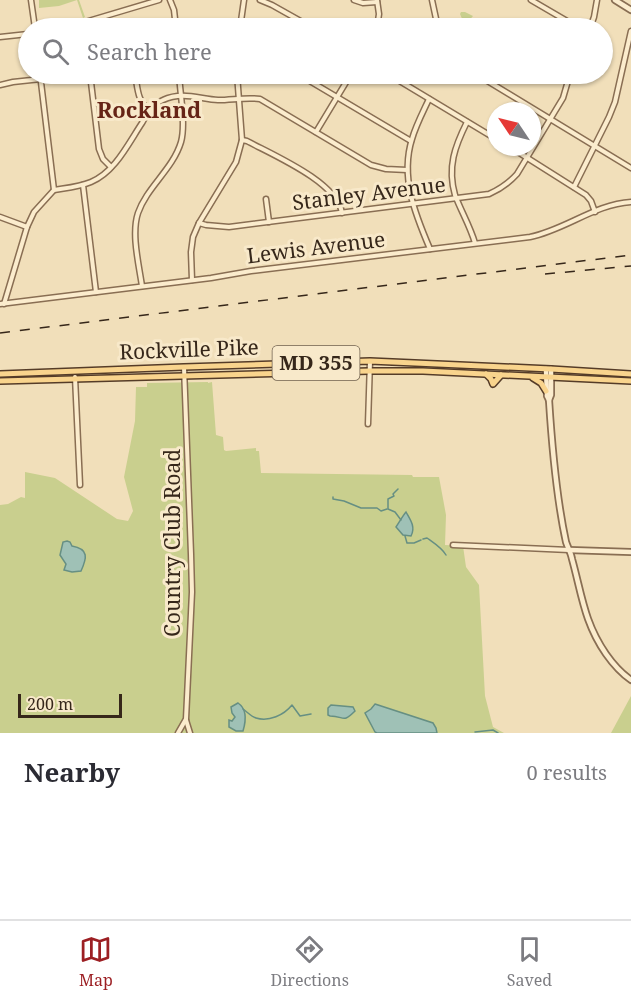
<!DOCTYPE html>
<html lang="en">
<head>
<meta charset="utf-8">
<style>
	:root { --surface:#fff; --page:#f2f2f3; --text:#2b2b33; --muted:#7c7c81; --line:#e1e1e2; --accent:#9c1f23 }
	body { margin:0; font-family:"Noto Serif",serif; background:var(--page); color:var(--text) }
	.compass { position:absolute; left:487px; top:102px; width:54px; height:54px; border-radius:50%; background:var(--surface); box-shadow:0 2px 4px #0004; rotate:305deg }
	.scale { position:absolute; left:18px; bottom:15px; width:104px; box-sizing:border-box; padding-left:6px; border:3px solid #36271a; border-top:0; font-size:16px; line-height:21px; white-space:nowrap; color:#36271a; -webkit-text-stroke:4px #f8e9ca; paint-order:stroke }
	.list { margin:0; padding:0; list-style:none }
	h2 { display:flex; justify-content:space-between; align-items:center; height:78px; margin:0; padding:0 24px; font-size:26px }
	h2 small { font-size:20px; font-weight:400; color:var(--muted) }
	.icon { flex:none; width:33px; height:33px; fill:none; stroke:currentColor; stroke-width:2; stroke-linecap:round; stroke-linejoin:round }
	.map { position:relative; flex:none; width:631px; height:733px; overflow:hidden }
	.search { position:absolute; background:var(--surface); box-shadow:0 2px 4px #0004; left:18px; right:18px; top:18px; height:66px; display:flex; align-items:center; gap:15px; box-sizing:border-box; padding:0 21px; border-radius:33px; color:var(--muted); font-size:22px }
	.sheet { height:186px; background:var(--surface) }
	nav { display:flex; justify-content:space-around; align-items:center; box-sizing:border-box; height:84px; border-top:2px solid var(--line); background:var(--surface); font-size:16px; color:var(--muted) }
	nav a { display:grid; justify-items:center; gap:3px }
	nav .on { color:var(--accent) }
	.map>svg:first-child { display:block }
</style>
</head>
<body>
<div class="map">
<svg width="631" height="733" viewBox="0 0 631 733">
	<rect width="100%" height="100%" fill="#f1dfba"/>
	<g fill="#c9cf8e">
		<path d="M39 0H79L85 17 83 18 77 0 59 6 39 8Z"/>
		<path d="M461 12H465L473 16 466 24 474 18 482 28H466L460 14Z"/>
		<path d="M519 74H557L553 84 544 80 541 83 529 79Z"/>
		<path d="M208 382V383L212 382 216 435 223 437 224 450 226 451 256 448V451H259L261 473 412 475 413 477H439L446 515 445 545 463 546 466 567 479 585 485 696 493 727 504 733H0V505L8 504 21 497 25 498V472L55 478 117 519 128 521 133 511 124 477 135 421 136 387H147V383Z"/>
		<path d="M631 696V733H611Z"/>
	</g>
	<g fill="#9fc1b6" stroke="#668f83" stroke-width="1.5">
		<path d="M406 512C410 519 416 527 411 536L403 535 396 527C398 524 404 514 406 512Z"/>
		<path d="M67 541 70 542 72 546C89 549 87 558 81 571L72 572 64 570 66 564 60 555 63 542Z"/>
		<path d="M238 703C247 709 246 721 243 731H236L229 727V720L232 721 235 717 232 713 231 707Z"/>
		<path d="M375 704 433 723 436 728 437 733H377L375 732 365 713 371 709Z"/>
		<path d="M331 705 353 707 355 711C342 724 345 716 330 716L328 715V708Z"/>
	</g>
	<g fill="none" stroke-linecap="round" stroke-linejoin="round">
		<g stroke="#668f83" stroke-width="1.5">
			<path d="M398 489 393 494 394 496 388 499V509L395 512 401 520"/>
			<path d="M333 497V499L344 501 361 508H377L381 511 387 509"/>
			<path d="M405 536 407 543H414L421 540"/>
			<path d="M423 539 427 538C434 543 442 548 446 555"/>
			<path d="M243 709C247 712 252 717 256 718 269 722 284 715 292 705L300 716 311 714"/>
			<path d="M475 732 493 730 498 733"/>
		</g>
		<defs>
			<g id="minor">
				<path d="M31 0 35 28"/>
				<path d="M170 0 174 10 176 28"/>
				<path d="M260 0 272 5 313 28"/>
				<path d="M354 0 363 3 377 2"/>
				<path d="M432 0 438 28"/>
				<path d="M531 0 579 28"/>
				<path d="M65 28 159 0"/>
				<path d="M240 28 244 0"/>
				<path d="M377 28 379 14 377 0"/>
				<path d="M590 28 594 17 597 0"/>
				<path d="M0 37 28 34"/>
				<path d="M90 74 99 149 103 159 111 167"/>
				<path d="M135 74C138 90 137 99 149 111"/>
				<path d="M298 74 411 141"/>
				<path d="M388 74 496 139"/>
				<path d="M476 74 631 168"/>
				<path d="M0 85 13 82 41 79"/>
				<path d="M429 99C423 112 416 125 412 139 400 177 415 214 430 249"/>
				<path d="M467 122C455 146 447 167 455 195 461 211 470 226 475 243"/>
				<path d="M316 132 351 74"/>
				<path d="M242 140 247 141C273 155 337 182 342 213"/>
				<path d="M510 147 586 195 591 201 595 212"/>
				<path d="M83 185 96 292"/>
				<path d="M574 187 609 117 615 102 631 31"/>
				<path d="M54 190C66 188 79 187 91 182 115 172 128 144 142 123 147 114 153 104 163 100 182 91 200 99 218 100 232 100 246 97 260 99L371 165 386 169 407 170"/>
				<path d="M266 199 269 222"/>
				<path d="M0 217 27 227"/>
				<path d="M199 223 206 225 229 227 489 194C500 189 509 183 517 174L563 98 570 74"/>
				<path d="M192 280 191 252 193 237 199 223 236 162 242 140 237 74"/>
				<path d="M142 286C139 265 131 234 138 213 147 187 173 169 181 142 186 124 180 93 179 74"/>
				<path d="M0 304 211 278 251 271 530 237C565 230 595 204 631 202"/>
				<path d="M4 304 27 227 34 212 54 190 40 74"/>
				<path d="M75 377 80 485"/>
				<path d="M368 424 370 361"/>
				<path d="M453 545 569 550"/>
				<path d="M186 720 190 733"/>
				<path d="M178 733 186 719 192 592 191 554 184 367"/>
			</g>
			<g id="tertiary">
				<path d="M615 0 631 10"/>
				<path d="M546 369 547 396 549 400C552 447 556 496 566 542 568 548 571 553 572 559 582 595 584 622 606 654 613 664 621 673 631 680"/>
				<path d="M549 400 551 395V369"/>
				<path d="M569 550 631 552"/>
			</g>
			<g id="primary">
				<path d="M0 374 184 367 370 361 551 369 631 374"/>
				<path d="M486 374 491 379 493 384 501 375"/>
				<path d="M533 378 541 383 546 391"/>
				<path d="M0 381 369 371H423L631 381"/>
			</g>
		</defs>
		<use href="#minor" stroke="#896e53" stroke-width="7"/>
		<use href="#tertiary" stroke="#896e53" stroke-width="8"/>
		<use href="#primary" stroke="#553c28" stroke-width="8"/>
		<use href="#minor" stroke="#fbeccd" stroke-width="4"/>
		<use href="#tertiary" stroke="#fbeccd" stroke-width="4.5"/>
		<use href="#primary" stroke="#f9d48d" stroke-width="5"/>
		<g stroke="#36271a" stroke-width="1.5" stroke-dasharray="10 10" stroke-linecap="butt">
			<path d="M545 274 631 266"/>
			<path d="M0 333 631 255"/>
		</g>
	</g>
	<g text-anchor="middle" stroke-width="6" stroke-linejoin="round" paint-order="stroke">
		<rect fill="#f8e9ca" stroke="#70614f" stroke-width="1.5" x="272.5" y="346" width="87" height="34" rx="4.5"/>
		<g font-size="20" font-weight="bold" fill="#36271a">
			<text x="316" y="370">MD 355</text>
		</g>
		<g font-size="21" fill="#36271a" stroke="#f8e9ca">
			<text transform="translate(369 194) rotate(-7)" y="7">Stanley Avenue</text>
			<text transform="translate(316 248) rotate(-7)" y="7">Lewis Avenue</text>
			<text transform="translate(189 350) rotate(-2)" y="7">Rockville Pike</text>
			<text transform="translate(173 543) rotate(-90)" y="7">Country Club Road</text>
		</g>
		<g font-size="22" font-weight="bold" fill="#662416" stroke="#f8e9ca">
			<text x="149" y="118">Rockland</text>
		</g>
	</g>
</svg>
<svg class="compass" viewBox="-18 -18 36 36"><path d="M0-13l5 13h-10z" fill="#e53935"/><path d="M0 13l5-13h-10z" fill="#7c7c81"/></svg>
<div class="scale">200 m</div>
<div class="search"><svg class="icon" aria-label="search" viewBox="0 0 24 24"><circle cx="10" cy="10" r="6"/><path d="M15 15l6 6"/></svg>Search here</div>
</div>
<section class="sheet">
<h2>Nearby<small>0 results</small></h2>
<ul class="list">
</ul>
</section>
<nav>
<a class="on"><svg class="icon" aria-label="map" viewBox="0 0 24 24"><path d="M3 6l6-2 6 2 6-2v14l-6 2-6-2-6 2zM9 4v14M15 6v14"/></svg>Map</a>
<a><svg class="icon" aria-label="directions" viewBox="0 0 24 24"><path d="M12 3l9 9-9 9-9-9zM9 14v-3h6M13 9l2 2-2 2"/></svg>Directions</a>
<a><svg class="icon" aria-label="saved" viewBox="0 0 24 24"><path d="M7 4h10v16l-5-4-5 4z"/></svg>Saved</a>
</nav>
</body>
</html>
